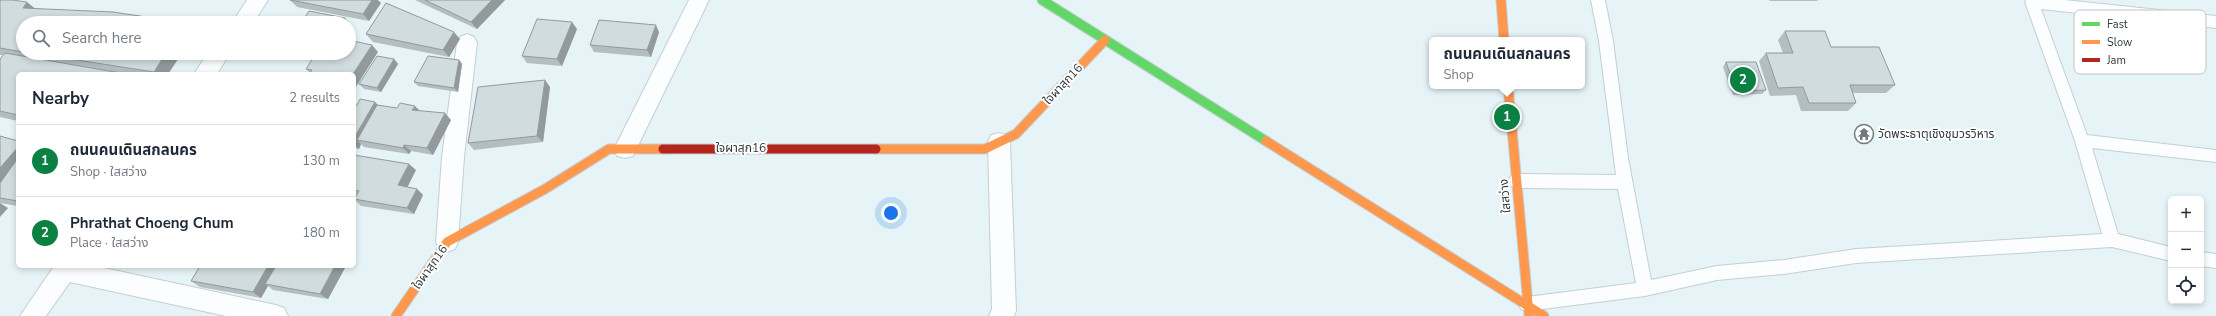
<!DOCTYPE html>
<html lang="en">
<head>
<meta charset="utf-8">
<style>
	:root { --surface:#fff; --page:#f2f2f3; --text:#1f2937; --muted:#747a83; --line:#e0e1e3; --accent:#0b8043 }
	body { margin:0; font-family:"Nunito Sans","Noto Sans Thai",sans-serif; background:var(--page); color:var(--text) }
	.controls { position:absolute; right:12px; bottom:12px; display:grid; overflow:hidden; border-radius:6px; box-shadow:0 2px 6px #0003 }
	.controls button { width:36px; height:36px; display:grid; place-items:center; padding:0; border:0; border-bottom:1px solid var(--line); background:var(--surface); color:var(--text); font:20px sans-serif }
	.you { position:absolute; left:891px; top:213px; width:14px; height:14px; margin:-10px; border:3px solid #fff; border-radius:50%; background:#1a73e8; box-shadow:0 0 0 6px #1a73e833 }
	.badge { display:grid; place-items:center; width:26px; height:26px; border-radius:50%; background:var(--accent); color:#fff; font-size:13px; font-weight:700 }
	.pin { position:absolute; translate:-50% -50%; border:2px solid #fff; box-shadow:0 1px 4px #0006 }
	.popup { position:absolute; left:1429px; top:37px; width:156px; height:52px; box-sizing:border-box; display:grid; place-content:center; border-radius:6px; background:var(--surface); filter:drop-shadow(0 1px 3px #0005); font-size:13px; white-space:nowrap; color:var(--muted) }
	.popup b { font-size:15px; color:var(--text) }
	.popup::after { content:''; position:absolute; left:50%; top:100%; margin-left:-8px; border:8px solid transparent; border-top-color:var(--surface) }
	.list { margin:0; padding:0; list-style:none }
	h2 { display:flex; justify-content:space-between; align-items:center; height:52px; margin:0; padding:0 16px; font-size:17px }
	h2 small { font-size:13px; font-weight:400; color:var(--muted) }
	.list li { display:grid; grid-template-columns:26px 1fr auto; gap:12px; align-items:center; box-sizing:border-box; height:72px; padding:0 16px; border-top:1px solid var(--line) }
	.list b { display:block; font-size:15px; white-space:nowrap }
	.list p { margin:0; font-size:13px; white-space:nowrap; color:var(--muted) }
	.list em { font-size:13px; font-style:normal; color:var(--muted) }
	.icon { flex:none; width:22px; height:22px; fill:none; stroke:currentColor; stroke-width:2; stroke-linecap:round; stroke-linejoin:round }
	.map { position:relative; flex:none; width:2216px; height:316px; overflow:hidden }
	.search { position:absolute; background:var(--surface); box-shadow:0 2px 6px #0003; left:16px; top:16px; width:340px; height:44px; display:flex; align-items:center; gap:10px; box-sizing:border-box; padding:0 14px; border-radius:22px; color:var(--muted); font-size:15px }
	.panel { position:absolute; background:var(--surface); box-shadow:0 2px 6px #0003; left:16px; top:72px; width:340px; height:196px; border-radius:6px }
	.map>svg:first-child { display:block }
</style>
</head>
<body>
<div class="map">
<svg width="2216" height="316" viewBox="0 0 2216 316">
	<rect width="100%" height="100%" fill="#e7f4f7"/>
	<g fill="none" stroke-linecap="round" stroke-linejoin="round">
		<defs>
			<g id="lane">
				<path d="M1591 0H1605L1613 41 1628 158 1651 280 1717 266 1784 260 1856 249 2102 234 2075 141 2025 2 2026 0H2065L2216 16V28L2041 9 2087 135 2216 150V162L2092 148 2118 234 2171 247V261L2112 247 1856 263 1784 274 1717 280 1645 296 1527 311 1521 309 1519 304 1521 299 1527 297 1636 283 1618 189 1516 188 1511 186 1508 181 1511 176 1516 174 1616 175 1599 41Z"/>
				<path d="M2201 252 2216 254V268L2201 266Z"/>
			</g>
			<g id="street">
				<path d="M247 0H268L253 23H232Z"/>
				<path d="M689 0H709L633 156 625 158 617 156 614 149Z"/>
				<path d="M467 34 474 37 477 43 464 157 458 242 455 249 447 252 439 249 436 242 442 157 457 43 460 37Z"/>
				<path d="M208 53H230L217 74H194Z"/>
				<path d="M999 133 1007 135 1010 142 1016 311 1014 316H989L992 309 988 142 991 135Z"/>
				<path d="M54 266H95L276 305 284 308 288 316H226L70 282 46 316H20Z"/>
			</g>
			<path id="fast" d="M1042 0 1266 141"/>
			<g id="slow">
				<path d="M1501 0 1504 40"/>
				<path d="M1508 86 1529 315"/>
				<path d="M1266 141 1544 316"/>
				<path d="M876 149H985L1016 134 1105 40"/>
				<path d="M396 316 447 242 545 189 609 149H663"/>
			</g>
			<path id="jam" d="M663 149H876"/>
		</defs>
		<use href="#lane" stroke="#c4cfd1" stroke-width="2"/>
		<use href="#street" stroke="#c4cfd1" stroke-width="2"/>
		<use href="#fast" stroke="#c4cfd1" stroke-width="11"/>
		<use href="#slow" stroke="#c4cfd1" stroke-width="11"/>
		<use href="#jam" stroke="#c4cfd1" stroke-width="11"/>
		<use href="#lane" fill="#fbfdfe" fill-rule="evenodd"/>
		<use href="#street" fill="#fbfdfe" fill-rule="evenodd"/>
		<use href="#fast" stroke="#63d668" stroke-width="9"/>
		<use href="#slow" stroke="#ff974d" stroke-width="9"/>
		<use href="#jam" stroke="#b3261e" stroke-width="9"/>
	</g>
	<g fill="#b4bdc0">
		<path d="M0 0 23 23V53H182L168 74H18V121L0 117V59L3 55H0Z"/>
		<path d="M290 0 381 3 369 21 297 7Z"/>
		<path d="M415 0H505L477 29Z"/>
		<path d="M1769 0H1818L1817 1H1770Z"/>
		<path d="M577 29 562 66 527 63 522 56Z"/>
		<path d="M1785 31 1831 47 1895 85 1886 93H1853L1856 103 1848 111H1801L1796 95 1770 96 1759 61 1766 53H1783L1778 40Z"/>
		<path d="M659 32 651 57 594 52 590 45Z"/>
		<path d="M366 34 460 39 449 57 373 42Z"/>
		<path d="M378 52 310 73 306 69Z"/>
		<path d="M394 59 398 64 381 92 364 89 359 84Z"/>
		<path d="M459 60 462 64 458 92 418 86 414 82Z"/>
		<path d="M1726 62 1766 90 1762 94 1733 95 1723 67Z"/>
		<path d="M550 87 543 142 474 150 468 143Z"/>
		<path d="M375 102 378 105 397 108 419 110 451 120 433 155 411 151 409 154 364 147 361 144 359 149 354 148V105H357Z"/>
		<path d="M0 136 18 141V206L0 203Z"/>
		<path d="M354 155 416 170 407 187 417 189 423 195 414 214 361 206 354 199 356 196 354 195Z"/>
		<path d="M200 266H346L328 299 273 290 268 286 261 298 200 287 191 281Z"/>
	</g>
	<g fill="#929a9c">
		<path d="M372 0H378L381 3 369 21 363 14Z"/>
		<path d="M492 0H505L477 29 471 22Z"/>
		<path d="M27 2 38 11 23 8Z"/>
		<path d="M345 18 349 22V23H342Z"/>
		<path d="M572 22 577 29 562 66 557 59Z"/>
		<path d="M656 25 659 32 651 57 647 50Z"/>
		<path d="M454 32 460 39 449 57 443 50Z"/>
		<path d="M372 45 378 52 354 90V74H353Z"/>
		<path d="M166 53H182L168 74H157L154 72Z"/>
		<path d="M394 59 398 64 381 92 377 88Z"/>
		<path d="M459 60 462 64 458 92 454 88Z"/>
		<path d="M545 80 550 87 543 142 537 136Z"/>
		<path d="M375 102 381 109 357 140 361 144 359 149 354 145V138Z"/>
		<path d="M415 106 421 112 412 110Z"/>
		<path d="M445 113 451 120 433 155 427 148Z"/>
		<path d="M404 145 411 151 409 154 403 148Z"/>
		<path d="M18 147V166L0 187V168Z"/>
		<path d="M409 164 416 170 405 192 398 185Z"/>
		<path d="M417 189 423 195 414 214 407 208Z"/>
		<path d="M0 203 8 208 0 217Z"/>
		<path d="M268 266H279L265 284 268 286 261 298 253 292Z"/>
		<path d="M335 266H346L328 299 320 294Z"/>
	</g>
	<g fill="#d1dcdf" stroke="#929a9c">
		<path d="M0 0H12L27 2 23 8 113 12 186 23H23V52L0 48Z"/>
		<path d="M290 0H372L363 14Z"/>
		<path d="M425 0H492L471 22Z"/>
		<path d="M386 3 454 32 443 50 366 34Z"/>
		<path d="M309 11 345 18 342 23H301Z"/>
		<path d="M537 19 572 22 557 59 522 56Z"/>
		<path d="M599 20 656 25 647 50 590 45Z"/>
		<path d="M1785 31H1825L1831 47H1879L1895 85H1850L1856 103H1809L1803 87 1778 88 1766 53H1793Z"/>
		<path d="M353 41 372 45 353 74H309L312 70 306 69 316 53H349V44H350Z"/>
		<path d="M5 53 126 74H18V115L0 111V59Z"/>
		<path d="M32 53H166L154 72Z"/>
		<path d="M377 56 394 59 377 88 359 84Z"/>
		<path d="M428 56 459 60 454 88 414 82Z"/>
		<path d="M1726 62H1756L1766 90 1736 91Z"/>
		<path d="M545 80 537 136 468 143 478 87Z"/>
		<path d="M360 99 375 102 354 138V105H357Z"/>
		<path d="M400 103 415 106 412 110 445 113 427 148 404 145 403 148 357 140 377 105 397 108Z"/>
		<path d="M0 136 18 141V147L0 168Z"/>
		<path d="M354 155 409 164 398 185 417 189 407 208 354 199 359 191 354 190Z"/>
		<path d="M18 158V201L0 198V183Z"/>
		<path d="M200 266H268L253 292 191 281Z"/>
		<path d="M276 266H335L320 294 265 284Z"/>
	</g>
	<defs>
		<symbol id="temple-ring" viewBox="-11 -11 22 22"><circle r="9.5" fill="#fff" stroke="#6f7b7d" stroke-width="1.5"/><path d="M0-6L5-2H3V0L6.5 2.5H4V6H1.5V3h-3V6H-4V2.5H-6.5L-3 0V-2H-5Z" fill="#6f7b7d"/></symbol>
	</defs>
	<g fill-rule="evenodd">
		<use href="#temple-ring" x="1853" y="123" width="22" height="22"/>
	</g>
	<g text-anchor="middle" stroke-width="4" stroke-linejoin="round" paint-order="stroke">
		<g font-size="12" fill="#2f3a3c" stroke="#fff">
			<text transform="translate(1063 84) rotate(-47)" y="4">ใจผาสุก16</text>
			<text x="741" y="152">ใจผาสุก16</text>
			<text transform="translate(1505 196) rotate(-95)" y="4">ใสสว่าง</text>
			<text transform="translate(430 267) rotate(-55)" y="4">ใจผาสุก16</text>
		</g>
		<g font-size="12" fill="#2f3a3c" stroke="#fff" text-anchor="start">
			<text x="1878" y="138">วัดพระธาตุเชิงชุมวรวิหาร</text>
		</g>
	</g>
	<rect x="2074" y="10" width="132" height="64" rx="6" fill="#fff" stroke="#c1c4c4" stroke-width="1"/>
	<rect x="2082" y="22" width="18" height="4" fill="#63d668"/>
	<rect x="2082" y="40" width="18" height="4" fill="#ff974d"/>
	<rect x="2082" y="58" width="18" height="4" fill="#b3261e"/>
	<g font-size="11" fill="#2f3a3c">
		<text x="2107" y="28">Fast</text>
		<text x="2107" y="46">Slow</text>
		<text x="2107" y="64">Jam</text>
	</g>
</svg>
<div class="controls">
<button>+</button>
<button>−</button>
<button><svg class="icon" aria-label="locate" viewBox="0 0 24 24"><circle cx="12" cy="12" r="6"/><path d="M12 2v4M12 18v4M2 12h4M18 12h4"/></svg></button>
</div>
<div class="you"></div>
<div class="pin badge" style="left:1507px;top:117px">1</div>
<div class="popup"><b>ถนนคนเดินสกลนคร</b>Shop</div>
<div class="pin badge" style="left:1743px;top:80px">2</div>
<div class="search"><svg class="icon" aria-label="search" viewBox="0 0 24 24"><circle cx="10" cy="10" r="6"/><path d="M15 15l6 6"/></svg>Search here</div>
<section class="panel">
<h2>Nearby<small>2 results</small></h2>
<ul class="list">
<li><span class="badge">1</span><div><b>ถนนคนเดินสกลนคร</b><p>Shop · ใสสว่าง</p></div><em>130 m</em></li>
<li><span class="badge">2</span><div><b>Phrathat Choeng Chum</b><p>Place · ใสสว่าง</p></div><em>180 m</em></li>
</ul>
</section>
</div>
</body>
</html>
